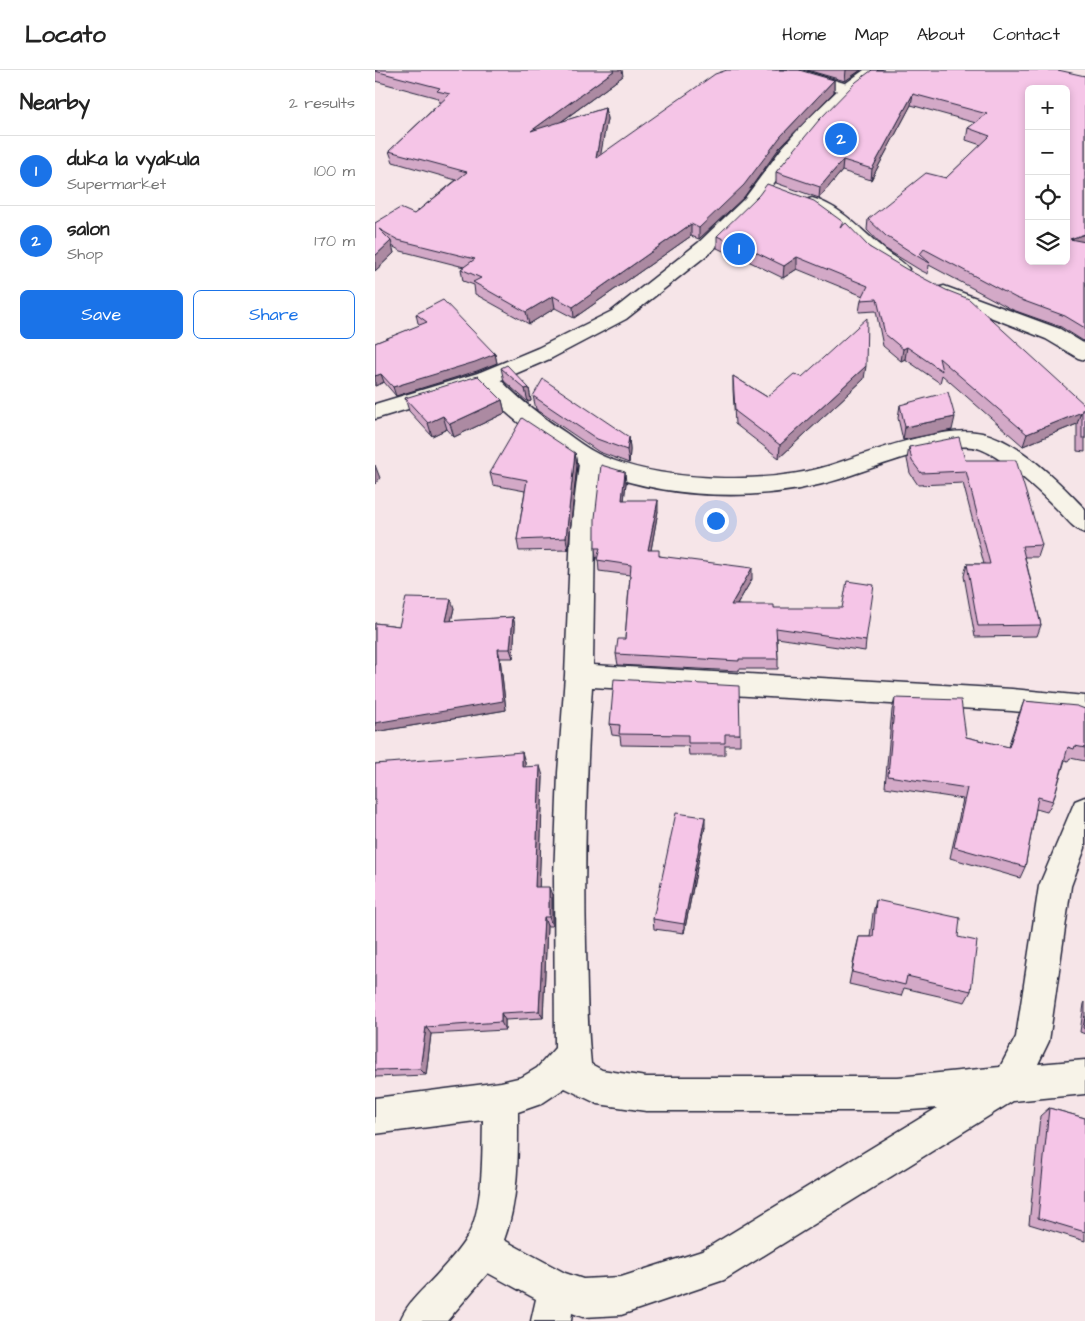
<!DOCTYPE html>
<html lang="en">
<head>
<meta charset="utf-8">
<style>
	:root { --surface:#fff; --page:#f2f2f2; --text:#222; --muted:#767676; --line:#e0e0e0; --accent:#1a73e8 }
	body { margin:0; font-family:"Architects Daughter",sans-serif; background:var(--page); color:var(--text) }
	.controls { position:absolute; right:15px; top:15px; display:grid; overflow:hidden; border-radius:8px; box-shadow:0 2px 8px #0003 }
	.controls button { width:45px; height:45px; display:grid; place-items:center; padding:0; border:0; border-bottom:1px solid var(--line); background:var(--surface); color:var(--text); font:25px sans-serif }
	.you { position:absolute; left:340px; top:450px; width:18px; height:18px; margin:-12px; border:4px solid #fff; border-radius:50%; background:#1a73e8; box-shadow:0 0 0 8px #1a73e833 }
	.badge { display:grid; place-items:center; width:32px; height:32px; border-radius:50%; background:var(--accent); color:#fff; font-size:16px; font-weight:700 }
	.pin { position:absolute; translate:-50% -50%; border:2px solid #fff; box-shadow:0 1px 5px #0006 }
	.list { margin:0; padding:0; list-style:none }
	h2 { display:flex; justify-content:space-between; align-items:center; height:65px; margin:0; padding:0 20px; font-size:21px }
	h2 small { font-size:16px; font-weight:400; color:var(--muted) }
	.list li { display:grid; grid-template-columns:32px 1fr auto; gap:15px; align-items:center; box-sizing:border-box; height:70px; padding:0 20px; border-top:1px solid var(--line) }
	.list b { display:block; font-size:19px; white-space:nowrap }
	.list p { margin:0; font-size:16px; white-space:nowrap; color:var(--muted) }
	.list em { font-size:16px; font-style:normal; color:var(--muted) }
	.actions { display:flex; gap:10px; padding:15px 20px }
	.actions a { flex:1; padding:11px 0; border:1px solid var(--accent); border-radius:8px; text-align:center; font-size:18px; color:var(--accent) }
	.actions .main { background:var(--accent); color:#fff }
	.icon { flex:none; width:28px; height:28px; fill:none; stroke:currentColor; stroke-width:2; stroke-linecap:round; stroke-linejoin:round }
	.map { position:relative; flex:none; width:710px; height:1251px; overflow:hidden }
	header { display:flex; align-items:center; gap:30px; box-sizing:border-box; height:70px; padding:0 25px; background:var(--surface); border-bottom:1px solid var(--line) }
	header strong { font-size:24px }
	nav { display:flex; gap:28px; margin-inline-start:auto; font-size:18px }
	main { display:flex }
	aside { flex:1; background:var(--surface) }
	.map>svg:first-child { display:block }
</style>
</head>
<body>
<header>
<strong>Locato</strong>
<nav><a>Home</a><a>Map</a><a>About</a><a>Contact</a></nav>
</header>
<main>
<aside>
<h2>Nearby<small>2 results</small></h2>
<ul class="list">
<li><span class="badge">1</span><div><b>duka la vyakula</b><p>Supermarket</p></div><em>100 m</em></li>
<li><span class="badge">2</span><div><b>salon</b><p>Shop</p></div><em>170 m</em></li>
</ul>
<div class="actions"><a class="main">Save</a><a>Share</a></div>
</aside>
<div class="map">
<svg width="710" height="1251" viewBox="0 0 710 1251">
	<rect width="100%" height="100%" fill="#f6e5e8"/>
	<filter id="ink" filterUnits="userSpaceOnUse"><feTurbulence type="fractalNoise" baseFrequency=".02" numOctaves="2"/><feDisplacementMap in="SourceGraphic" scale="10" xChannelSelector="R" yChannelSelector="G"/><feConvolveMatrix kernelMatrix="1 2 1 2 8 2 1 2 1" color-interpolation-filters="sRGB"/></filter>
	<g filter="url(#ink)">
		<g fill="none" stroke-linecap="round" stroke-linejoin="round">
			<defs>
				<g id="street">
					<path d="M401 0H426L479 16 481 19 479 22 473 24 403 3Z"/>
					<path d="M437 128C466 136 487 161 510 180 517 186 528 191 534 199L531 203C525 205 521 205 516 202 490 189 471 163 447 147 440 142 432 140 428 134L431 130Z"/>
					<path d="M569 216 685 259 710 274V290L703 288 671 269 562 226 559 222 562 218Z"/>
					<path d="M111 301 119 303C141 327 164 345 191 363 201 370 211 378 223 384 283 412 391 415 453 396 494 383 566 354 607 363 644 371 684 412 710 439V463C698 459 691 448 682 439 665 422 620 379 597 377 559 373 502 397 465 409 391 432 299 430 226 403L220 459 218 595 637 619 710 626V648L637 641 217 617C211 703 209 789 211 876 212 915 212 955 216 994L227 1000 271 1007H523L625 997 641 967 664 816 700 731 710 727V778L696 816 674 971 663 994 710 990V1024L638 1031 349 1210 246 1245 208 1247 197 1243 196 1251H156L161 1229 113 1203 72 1251H25C34 1229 51 1218 66 1200 75 1190 85 1179 92 1167 109 1140 107 1082 108 1050L0 1064V1028L126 1012 147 1007 162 998 180 978 179 807 183 703 190 605 196 459 204 394C170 374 122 341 100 308L103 303ZM190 1018 223 1034 271 1041H523L562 1038 327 1181 246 1207 208 1209 190 1203 129 1170C144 1129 143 1086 143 1042L166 1034Z"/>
				</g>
				<path id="secondary" d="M489 0H507L479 22 442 60 419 86 382 136 337 181 251 249 177 288 119 313 0 349V334L103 303 163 278 237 241 323 173 370 128 407 78 430 52 467 16Z"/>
			</defs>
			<use href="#street" stroke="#22223b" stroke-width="3"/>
			<use href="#secondary" stroke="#22223b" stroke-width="3"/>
			<use href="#street" fill="#f7f3e8" fill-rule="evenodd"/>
			<use href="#secondary" fill="#f7f3e8" fill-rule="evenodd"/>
		</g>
		<g fill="#d3a9c7" stroke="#22223b">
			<path d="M0 0 248 6 186 52 230 38 232 49 225 85 459 10V22L405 77 369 127 324 169 316 166 199 248 180 238 154 254 100 224 99 215 88 211 86 199 89 197 26 181 17 176 19 183 0 201V153L39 144 81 110 18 92 14 81 66 32H64L63 28 0 11Z"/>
			<path d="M432 0H486L470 11Z"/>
			<path d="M497 0 710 6V272L686 257 638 240 554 195 553 204 545 200 509 178 492 160 493 149 571 108 606 75 591 70 593 58 601 53 536 35 496 110 467 101 444 128 401 113V102Z"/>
			<path d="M468 152V155L494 177 710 335V382L702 381V354L648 376 567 305 565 313 530 289 526 291 508 276 501 241 484 242 486 230 488 226 422 199 408 208 371 190 369 191 342 178V166Z"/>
			<path d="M41 244 120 284 122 293 102 301 21 326 9 312 0 316V273L46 255 43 253Z"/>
			<path d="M126 298 154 318 156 331 153 332 129 311Z"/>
			<path d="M358 306 392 327 427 307 489 309 404 388 360 354 358 319Z"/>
			<path d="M158 326 254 367 255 380 254 393 224 382 161 339Z"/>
			<path d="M30 328 127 330 130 343 79 367 72 359 57 366 34 341Z"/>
			<path d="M525 335 577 360 528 370 523 348Z"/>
			<path d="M534 377 590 390 667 475 663 487H650L666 555 662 566 600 567 589 506 592 494H609L588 413 543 415 535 403 532 389Z"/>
			<path d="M200 383 202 395 193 480 144 481 142 470 150 421 118 415 115 403Z"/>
			<path d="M251 413 249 430 283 441 276 480 285 486 377 509 362 535 399 538 491 571 490 581 402 568 403 589V599H364V601L243 595 241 584 250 569 255 505 224 501 223 488H221L220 478Z"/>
			<path d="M79 538 76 551 138 547 140 556 138 588H125L131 640 0 662V553L24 556Z"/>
			<path d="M520 628 591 667 633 677 644 644 649 631 710 639V691L695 688 693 691 690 690 678 731 672 742 661 739 650 797 645 808 575 788 588 729 510 717 517 640Z"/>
			<path d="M235 654 365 664V675H350V685H314L313 676 246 675 245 666 237 665Z"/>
			<path d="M150 692V697L168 706 164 817 177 825V856H172L168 948 130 950V960L56 964 51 1005 0 1007V694Z"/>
			<path d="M330 757 309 863 279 859 278 849Z"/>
			<path d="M501 830 583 867 596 921 590 932 529 918 526 926 474 914 481 879 484 867H495L498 843Z"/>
			<path d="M710 932V964L705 962 709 934Z"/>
			<path d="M674 1038 710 1048V1171L654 1154 665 1046Z"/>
		</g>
		<g fill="#ac8aa2" stroke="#22223b">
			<path d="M240 0H247L248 6 157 73 156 61Z"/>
			<path d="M471 0H486L470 11Z"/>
			<path d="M459 10V22L405 77 369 127 324 169V158L406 66Z"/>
			<path d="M538 24 536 35 496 110 497 99Z"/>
			<path d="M230 38 232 49 223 100 221 88Z"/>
			<path d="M468 90 467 101 444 128 445 117Z"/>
			<path d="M316 154V166L199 248 198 237Z"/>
			<path d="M710 164V175L695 169Z"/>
			<path d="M16 171 19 183 0 201V186Z"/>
			<path d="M372 178 371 190 369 191V179Z"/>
			<path d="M422 187V199L408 208 409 196Z"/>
			<path d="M178 226 180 238 154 254 151 242Z"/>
			<path d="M532 277 530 289 526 291 528 279Z"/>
			<path d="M120 284 122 293 102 301 21 326 18 317Z"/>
			<path d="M491 296 489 309 404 388 405 375Z"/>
			<path d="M6 304 9 312 0 316V306Z"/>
			<path d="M154 318 156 331 153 332 150 319Z"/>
			<path d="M127 330 130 343 79 367 75 354Z"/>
			<path d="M706 342 702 354 648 376 652 364Z"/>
			<path d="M68 346 72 359 57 366 53 353Z"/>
			<path d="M580 347 577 360 528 370 530 357Z"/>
			<path d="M254 367 255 380 254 393 252 380Z"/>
			<path d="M200 383 202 395 193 480 191 468Z"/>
			<path d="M0 395 5 408 0 414Z"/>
			<path d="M250 402 251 413 248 440 247 430Z"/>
			<path d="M283 430V441L274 491 273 480Z"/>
			<path d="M377 498V509L356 545V535Z"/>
			<path d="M76 529 79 538 74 560 71 551Z"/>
			<path d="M138 547 140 556 138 588 135 579Z"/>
			<path d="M123 579 125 588 131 640 0 662V653Z"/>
			<path d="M147 682 150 692V707L147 697Z"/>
			<path d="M165 696 168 706 164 826 160 817Z"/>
			<path d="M330 747V757L309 863V854Z"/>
			<path d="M174 817 177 825V856L174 847Z"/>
			<path d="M169 847 172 856 168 948 164 941Z"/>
			<path d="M126 943 130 950V960L126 952Z"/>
			<path d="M51 957 56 964 51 1005 45 999Z"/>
		</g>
		<g fill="#f5c5e7" stroke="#22223b" fill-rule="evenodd">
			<path d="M0 0H240L156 61 230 38 221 88 340 4 352 0H424L459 10 406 66 369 115 324 158 316 154 198 237 178 226 151 242 98 212 106 208 86 199 100 189 23 170 4 159 16 171 0 186V153L25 138 39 144 92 102 14 81 75 24 62 21 65 18 0 1Z"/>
			<path d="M497 0H683L710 6V164L695 169 710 172V258L690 246 641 228 549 179 545 184 555 193 547 189 511 166 493 149 551 103 571 108 615 66 593 58 612 44 538 24 497 99 468 90 445 117 401 102 444 50 481 12ZM654 19H691V191H654Z"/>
			<path d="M392 114 439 131 468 152 465 158 471 153 494 177 531 199 571 220 594 229 710 335V340H707V342L652 364 564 288 567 301 532 277 528 279 510 264 502 229 486 230 493 216 422 187 409 196 372 178 369 179 342 166 384 125Z"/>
			<path d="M68 230 120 284 100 292 18 317 6 304 0 306V273L52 252 41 244Z"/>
			<path d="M492 248 491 296 405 375 360 341 358 306 392 327 419 304 427 307Z"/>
			<path d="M132 295 154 318 150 319 126 298Z"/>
			<path d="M103 306 127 330 75 354 68 346 53 353 30 328Z"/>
			<path d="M168 309 254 367 252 380 222 369 158 326Z"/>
			<path d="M573 322 580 347 530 357 525 335Z"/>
			<rect x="707" y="340" width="3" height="28"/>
			<path d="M147 348 200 383 191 468 142 470 152 410 115 403Z"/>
			<path d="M584 367 590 390H641L667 475 647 476 666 555 603 556 592 494H615L591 401 546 403 537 391 534 377Z"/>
			<path d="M226 395 250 402 247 430H283L273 480H284V486L377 498 356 535H399V538H467L472 511 499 515 491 571 401 558 403 589H364V591L241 584 243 569H250L256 495 222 490 225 478H220V448Z"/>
			<path d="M31 528 76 529 71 551 138 547 135 579H123L128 631 0 653V553L24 556Z"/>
			<path d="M239 609 364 616 365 664H350V673H313V665L244 664 245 655 235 654Z"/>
			<path d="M520 628 586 630 591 667 634 677 649 631 702 636 710 639V678L700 676 699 679 693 677 678 731 663 727 650 797 579 777 592 718 513 706Z"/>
			<path d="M147 682V697L165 696 160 817H174V847H169L164 941 126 943V952L51 957 45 999 0 1000V694Z"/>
			<path d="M301 743 330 747 309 854 278 849Z"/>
			<path d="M501 830 585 848 583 867 602 871 596 921 532 906 530 915 477 902 484 867H498Z"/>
			<path d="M710 946V959L708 958Z"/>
			<path d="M674 1038 710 1048V1162L663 1148Z"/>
		</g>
	</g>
</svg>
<div class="controls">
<button>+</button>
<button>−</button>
<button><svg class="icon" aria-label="locate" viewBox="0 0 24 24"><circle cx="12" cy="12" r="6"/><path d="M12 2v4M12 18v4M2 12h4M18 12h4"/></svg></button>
<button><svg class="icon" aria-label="layers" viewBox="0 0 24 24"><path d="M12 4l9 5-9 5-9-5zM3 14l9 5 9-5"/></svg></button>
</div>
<div class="you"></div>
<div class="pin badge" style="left:364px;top:179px">1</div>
<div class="pin badge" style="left:466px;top:69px">2</div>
</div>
</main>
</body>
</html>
